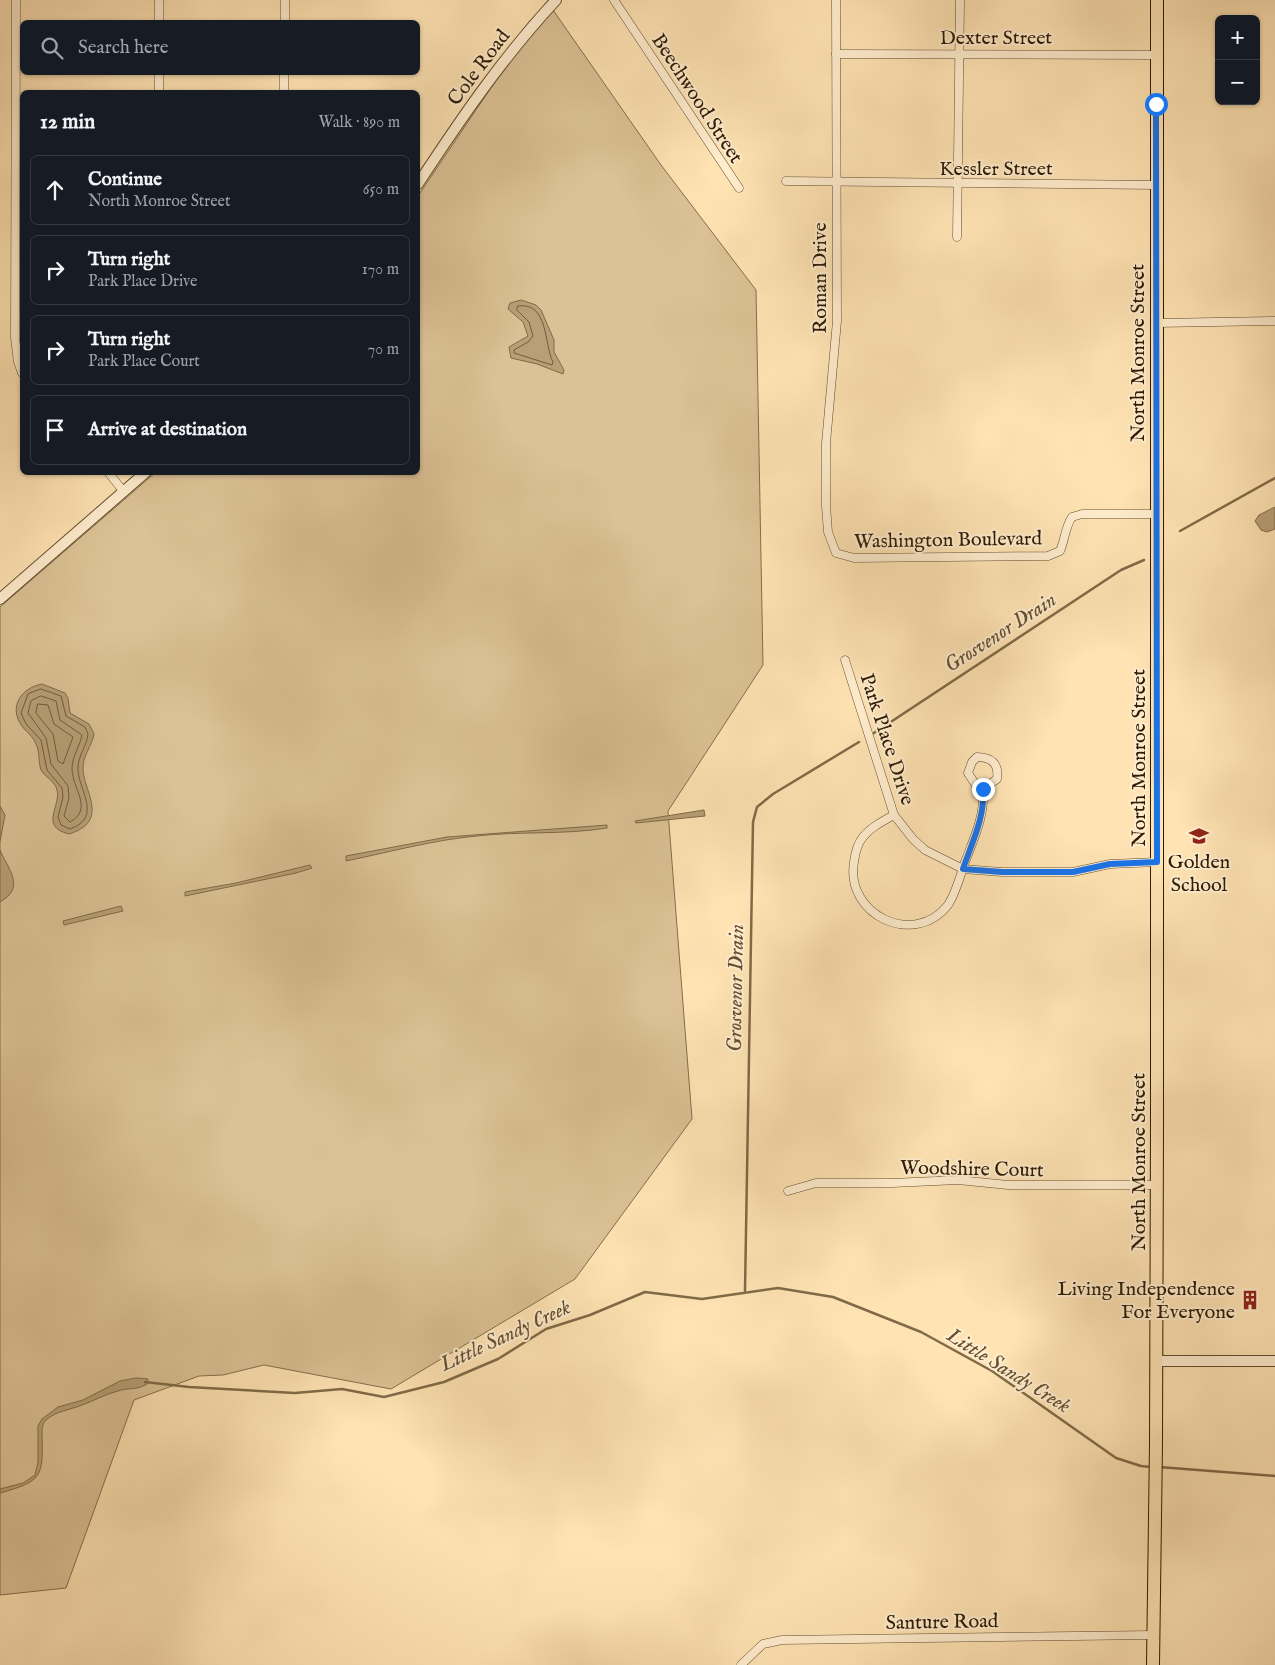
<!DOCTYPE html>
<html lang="en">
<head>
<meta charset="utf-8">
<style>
	:root { --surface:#171b24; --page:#242831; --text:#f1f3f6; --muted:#9ea1a6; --line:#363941 }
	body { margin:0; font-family:"IM FELL English",serif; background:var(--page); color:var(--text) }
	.controls { position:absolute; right:15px; top:15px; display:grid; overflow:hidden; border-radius:8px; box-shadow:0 1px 4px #0004 }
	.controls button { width:45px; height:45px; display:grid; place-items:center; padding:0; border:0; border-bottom:1px solid var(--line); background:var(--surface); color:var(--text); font:25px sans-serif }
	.stop { position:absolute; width:15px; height:15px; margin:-11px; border:4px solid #1a73e8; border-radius:50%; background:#fff }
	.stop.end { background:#1a73e8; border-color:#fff; box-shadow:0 1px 5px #0008 }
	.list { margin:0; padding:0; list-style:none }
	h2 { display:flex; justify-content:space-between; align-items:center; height:65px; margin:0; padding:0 20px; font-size:21px }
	h2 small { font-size:16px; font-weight:400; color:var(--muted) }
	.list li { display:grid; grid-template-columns:32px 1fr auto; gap:15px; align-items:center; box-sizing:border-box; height:70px; margin:0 10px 10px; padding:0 10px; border:1px solid var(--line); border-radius:8px }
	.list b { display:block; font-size:19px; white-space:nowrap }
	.list p { margin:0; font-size:16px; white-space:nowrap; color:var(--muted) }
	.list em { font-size:16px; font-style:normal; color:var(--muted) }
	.icon { flex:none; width:28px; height:28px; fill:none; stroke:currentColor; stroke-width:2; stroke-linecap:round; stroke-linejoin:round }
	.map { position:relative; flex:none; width:1275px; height:1665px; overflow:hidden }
	.search { position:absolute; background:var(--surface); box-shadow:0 1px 4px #0004; left:20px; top:20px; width:400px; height:55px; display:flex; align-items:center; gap:12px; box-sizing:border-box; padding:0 18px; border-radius:8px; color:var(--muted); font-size:19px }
	.panel { position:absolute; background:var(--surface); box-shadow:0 1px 4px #0004; left:20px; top:90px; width:400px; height:385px; border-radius:8px }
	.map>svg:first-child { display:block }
</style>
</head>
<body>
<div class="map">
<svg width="1275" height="1665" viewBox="0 0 1275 1665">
	<rect width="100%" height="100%" fill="#ffe3b3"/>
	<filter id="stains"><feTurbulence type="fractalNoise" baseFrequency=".004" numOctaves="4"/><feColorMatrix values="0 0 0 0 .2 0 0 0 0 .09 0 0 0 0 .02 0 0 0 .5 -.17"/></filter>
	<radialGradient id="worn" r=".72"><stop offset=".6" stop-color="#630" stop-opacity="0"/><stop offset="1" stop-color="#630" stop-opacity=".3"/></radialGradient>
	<path fill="#dbc195" stroke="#846e4b" d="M553 10 661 165 756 290 763 665 668 811 692 1119 575 1279 391 1389 264 1365 223 1375 199 1376 134 1400 66 1588 0 1595V607L155 473 418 472V196L509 61Z"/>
	<g fill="#b89f76" stroke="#806a47">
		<path d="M521 300 536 305 541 310 554 340V352L564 370 563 374 537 364 511 358 509 347 528 336 523 322 508 309 510 303Z"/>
		<path d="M1275 507V529L1267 532 1261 530 1255 521 1259 515Z"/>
		<path d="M42 684 65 693 68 698 70 713 89 724 94 734C92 746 83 755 83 768 83 791 111 821 69 834 37 826 64 804 56 787 53 780 45 777 41 770 38 761 40 752 36 744 33 736 26 732 22 726 8 707 21 688 42 684Z"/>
		<path d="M0 806 5 815 0 841Z"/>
		<path d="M704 810 705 816 636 823 635 821Z"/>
		<path d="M607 825V828C564 835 520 831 477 836 433 840 390 852 346 861V856L447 837Z"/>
		<path d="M0 850C7 868 27 887 0 902Z"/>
		<path d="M310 865 312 868 296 873 185 896V892L236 883Z"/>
		<path d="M121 906 123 911 64 925 63 921Z"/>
		<path d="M136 1378 148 1379 147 1384C135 1391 129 1387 118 1391 105 1394 94 1401 82 1405 70 1410 56 1411 46 1420 42 1424 42 1429 42 1434 43 1477 43 1481 0 1493V1489L23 1483 35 1475 38 1462V1426L42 1419 58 1407 83 1400 120 1381Z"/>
	</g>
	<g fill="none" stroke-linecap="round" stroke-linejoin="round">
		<g stroke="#725c3c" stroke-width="1">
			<path d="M518 306C549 301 544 346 553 362L552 365 514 353V350L528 342 533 336 529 322 517 310Z"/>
			<path d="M41 689 61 696 66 716 85 727 88 734C87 746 78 755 78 768 77 788 104 817 70 829L61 825 58 817 63 797 62 788 47 770 41 740 26 724 21 713 28 694Z"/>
			<path d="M41 696 56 701 60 720 82 735C80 746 72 756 72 769 72 788 94 809 70 822L64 816 69 798 68 786 51 764 46 738 28 713 31 701Z"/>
			<path d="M38 704 48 705 54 724 73 737 63 764 58 761 53 734 36 713Z"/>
		</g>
		<g stroke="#806a47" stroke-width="2.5">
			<path d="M1180 531 1275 478"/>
			<path d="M874 733 1121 570 1144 560"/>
			<path d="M745 1291 753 822 757 807 773 794 859 742"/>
			<path d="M145 1382 189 1387 295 1393 342 1389 384 1397 444 1382 498 1359 546 1329 590 1315 645 1292 702 1299 778 1288 833 1297 921 1332 992 1371 1116 1458 1141 1466 1151 1467"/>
			<path d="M1159 1467 1275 1476"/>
		</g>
		<defs>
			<g id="minor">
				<path d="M16 0 15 338 18 362 22 373"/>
				<path d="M614 0 739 188"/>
				<path d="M836 0 837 321 826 443V506L828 532 836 553 854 558 1048 556 1060 551C1065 540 1065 527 1072 517L1082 514H1156"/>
				<path d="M159 22V0"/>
				<path d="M285 22V0"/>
				<path d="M836 54 1156 55"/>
				<path d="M159 92V72"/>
				<path d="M284 92V72"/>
				<path d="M786 181 1156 185"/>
				<path d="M957 237 960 0"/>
				<path d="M1157 323 1275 321"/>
				<path d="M108 472 124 492"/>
				<path d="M845 660 894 815 913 839 925 850 963 869 1002 872H1073L1110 864 1157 862"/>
				<path d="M894 815C883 821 871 827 863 837 858 843 855 854 854 862 845 915 914 948 948 905 956 893 960 876 965 862 974 838 985 816 983 789L997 779C999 764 992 757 977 757L972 762 968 773 977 787 983 789"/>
				<path d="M788 1191 816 1183H892L958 1180 1008 1185H1157"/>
				<path d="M741 1665 763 1644 782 1640 1153 1635"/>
			</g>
			<g id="tertiary">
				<path d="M418 184C460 120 503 57 556 0"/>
				<path d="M0 599 146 472"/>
				<path d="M1157 1361H1275"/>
			</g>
			<path id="primary" d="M1153 1665 1156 1444 1157 1126V0"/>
		</defs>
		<use href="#minor" stroke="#624c2e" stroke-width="9"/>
		<use href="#tertiary" stroke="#624c2e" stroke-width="12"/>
		<use href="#primary" stroke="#2d1a01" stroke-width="14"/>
		<use href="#minor" stroke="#ffedce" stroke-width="8"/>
		<use href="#tertiary" stroke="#ffedce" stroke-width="10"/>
		<use href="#primary" stroke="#ffe3b3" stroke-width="12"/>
	</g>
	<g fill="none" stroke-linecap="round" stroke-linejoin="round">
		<path stroke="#1a73e8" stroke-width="6" d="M983 789C985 818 972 842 963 869L1002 872H1073L1110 864 1157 862 1156 104"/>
	</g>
	<defs>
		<symbol id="school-bare" viewBox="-9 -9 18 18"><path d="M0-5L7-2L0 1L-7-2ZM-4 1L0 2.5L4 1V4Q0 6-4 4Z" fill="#8f2418" stroke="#ffedce" stroke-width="2.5" paint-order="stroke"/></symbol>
		<symbol id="building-bare" viewBox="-9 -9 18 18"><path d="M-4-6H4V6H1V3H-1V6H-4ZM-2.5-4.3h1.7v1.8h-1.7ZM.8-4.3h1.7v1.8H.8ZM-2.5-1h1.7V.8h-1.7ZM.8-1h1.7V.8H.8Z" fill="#8f2418" stroke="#ffedce" stroke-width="2.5" paint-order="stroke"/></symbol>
	</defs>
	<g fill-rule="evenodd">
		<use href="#school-bare" x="1185" y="822" width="28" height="28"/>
		<use href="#building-bare" x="1236" y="1286" width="28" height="28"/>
	</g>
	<g text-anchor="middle" stroke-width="4" stroke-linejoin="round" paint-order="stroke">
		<g font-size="20" fill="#2d1a01" stroke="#ffedce">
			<text x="996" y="44">Dexter Street</text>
			<text transform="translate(478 67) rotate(-53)" y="7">Cole Road</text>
			<text transform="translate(698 98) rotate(57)" y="7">Beechwood Street</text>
			<text x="996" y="175">Kessler Street</text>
			<text transform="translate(819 278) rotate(-90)" y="7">Roman Drive</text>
			<text transform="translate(1137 353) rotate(-90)" y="7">North Monroe Street</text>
			<text transform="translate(948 539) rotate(-1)" y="7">Washington Boulevard</text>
			<text transform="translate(888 739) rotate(72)" y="7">Park Place Drive</text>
			<text transform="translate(1138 758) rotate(-90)" y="7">North Monroe Street</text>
			<text transform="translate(1138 1162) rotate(-90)" y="7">North Monroe Street</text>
			<text transform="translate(972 1168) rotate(1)" y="7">Woodshire Court</text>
			<text transform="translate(942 1621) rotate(-1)" y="7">Santure Road</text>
		</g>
		<g font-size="20" fill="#2d1a01" stroke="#ffedce">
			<text x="1199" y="868">Golden<tspan x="1199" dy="23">School</tspan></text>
			<text x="1235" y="1295" text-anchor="end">Living Independence<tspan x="1235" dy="23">For Everyone</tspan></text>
		</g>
		<g font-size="21" font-style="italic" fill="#654f30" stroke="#ffedce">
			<text transform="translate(1000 632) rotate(-33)" y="7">Grosvenor Drain</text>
			<text transform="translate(735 988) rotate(-89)" y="7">Grosvenor Drain</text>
			<text transform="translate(505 1335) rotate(-25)" y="7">Little Sandy Creek</text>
			<text transform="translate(1009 1370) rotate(32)" y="7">Little Sandy Creek</text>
		</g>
	</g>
	<rect width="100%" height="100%" filter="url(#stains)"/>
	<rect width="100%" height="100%" fill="url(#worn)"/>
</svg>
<div class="controls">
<button>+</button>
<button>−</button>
</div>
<div class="stop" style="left:1156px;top:104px"></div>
<div class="stop end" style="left:983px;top:789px"></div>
<div class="search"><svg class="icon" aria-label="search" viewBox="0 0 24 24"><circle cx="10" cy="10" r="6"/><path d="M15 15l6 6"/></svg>Search here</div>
<section class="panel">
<h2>12 min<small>Walk · 890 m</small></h2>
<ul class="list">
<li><svg class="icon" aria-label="ahead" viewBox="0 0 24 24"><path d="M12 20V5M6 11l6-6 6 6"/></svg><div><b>Continue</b><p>North Monroe Street</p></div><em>650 m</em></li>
<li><svg class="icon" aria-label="right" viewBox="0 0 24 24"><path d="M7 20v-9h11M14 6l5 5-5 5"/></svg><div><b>Turn right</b><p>Park Place Drive</p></div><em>170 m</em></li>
<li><svg class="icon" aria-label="right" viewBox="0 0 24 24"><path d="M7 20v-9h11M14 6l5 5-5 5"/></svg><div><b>Turn right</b><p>Park Place Court</p></div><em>70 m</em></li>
<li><svg class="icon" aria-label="arrive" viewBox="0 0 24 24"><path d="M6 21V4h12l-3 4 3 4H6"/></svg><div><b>Arrive at destination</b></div></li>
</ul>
</section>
</div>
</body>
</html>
